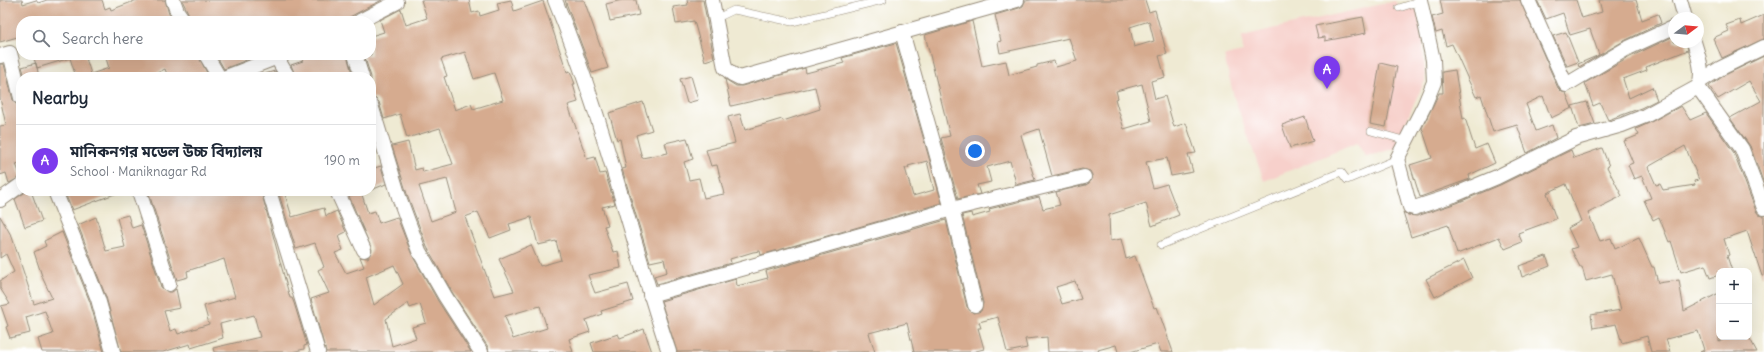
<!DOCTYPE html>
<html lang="en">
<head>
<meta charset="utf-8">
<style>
	:root { --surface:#fff; --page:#f6f6f7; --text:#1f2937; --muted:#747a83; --line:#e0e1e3; --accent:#7c3aed }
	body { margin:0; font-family:Delius,"Noto Sans Bengali",sans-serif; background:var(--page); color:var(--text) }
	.controls { position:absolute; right:12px; bottom:12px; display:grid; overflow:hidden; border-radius:8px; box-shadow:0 4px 16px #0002 }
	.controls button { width:36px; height:36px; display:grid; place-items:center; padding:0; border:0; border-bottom:1px solid var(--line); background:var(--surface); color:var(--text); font:20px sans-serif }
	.compass { position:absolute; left:1668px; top:12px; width:36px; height:36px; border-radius:50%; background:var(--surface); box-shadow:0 4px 16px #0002; rotate:74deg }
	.you { position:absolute; left:975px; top:151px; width:14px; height:14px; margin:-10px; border:3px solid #fff; border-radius:50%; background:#1a73e8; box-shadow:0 0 0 6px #1a73e833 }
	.badge { display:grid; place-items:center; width:26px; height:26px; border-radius:50%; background:var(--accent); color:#fff; font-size:13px; font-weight:700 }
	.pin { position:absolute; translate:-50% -33px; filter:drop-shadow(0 1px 2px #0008) }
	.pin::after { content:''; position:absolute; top:21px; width:14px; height:12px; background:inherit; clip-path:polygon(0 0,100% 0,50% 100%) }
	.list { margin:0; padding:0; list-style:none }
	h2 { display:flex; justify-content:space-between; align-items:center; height:52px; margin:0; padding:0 16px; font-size:17px }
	h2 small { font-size:13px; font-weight:400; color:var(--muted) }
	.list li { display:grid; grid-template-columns:26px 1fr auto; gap:12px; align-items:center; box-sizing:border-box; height:72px; padding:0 16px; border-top:1px solid var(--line) }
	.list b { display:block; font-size:15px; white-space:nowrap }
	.list p { margin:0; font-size:13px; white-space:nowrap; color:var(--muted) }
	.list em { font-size:13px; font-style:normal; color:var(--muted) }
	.icon { flex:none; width:22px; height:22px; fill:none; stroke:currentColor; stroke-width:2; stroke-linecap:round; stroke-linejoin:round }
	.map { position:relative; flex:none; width:1764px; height:352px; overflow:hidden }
	.search { position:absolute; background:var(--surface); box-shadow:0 4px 16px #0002; left:16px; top:16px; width:360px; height:44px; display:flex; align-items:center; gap:10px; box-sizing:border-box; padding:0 14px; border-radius:16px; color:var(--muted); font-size:15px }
	.panel { position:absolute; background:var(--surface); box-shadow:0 4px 16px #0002; left:16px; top:72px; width:360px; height:124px; border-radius:16px }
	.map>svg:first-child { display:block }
</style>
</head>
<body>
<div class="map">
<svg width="1764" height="352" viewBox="0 0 1764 352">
	<rect width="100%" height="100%" fill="#fff"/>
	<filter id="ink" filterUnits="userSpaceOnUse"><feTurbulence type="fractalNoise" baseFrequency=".025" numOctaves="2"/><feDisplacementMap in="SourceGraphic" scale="8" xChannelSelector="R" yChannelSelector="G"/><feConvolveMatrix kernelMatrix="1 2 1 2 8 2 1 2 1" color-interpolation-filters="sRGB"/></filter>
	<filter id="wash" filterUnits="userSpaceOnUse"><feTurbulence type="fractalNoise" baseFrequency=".012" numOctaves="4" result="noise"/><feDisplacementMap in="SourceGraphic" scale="16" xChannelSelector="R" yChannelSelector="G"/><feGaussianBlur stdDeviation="0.9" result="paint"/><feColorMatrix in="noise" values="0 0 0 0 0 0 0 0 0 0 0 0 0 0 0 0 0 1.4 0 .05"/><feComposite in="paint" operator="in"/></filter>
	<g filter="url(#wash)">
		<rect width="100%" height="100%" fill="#efead3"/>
		<path fill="#f7d0cb" d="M1395 1 1399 8H1417L1423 42 1425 81 1414 103 1396 148 1366 157 1357 143 1264 181 1234 97 1224 56 1243 52 1242 36Z"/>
		<g id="blocks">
			<g fill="#d6ab8f" fill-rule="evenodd">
				<path d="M0 0H22L23 4 36 0 38 3 47 0H102L105 9 110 7 111 10 137 0H165L169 14 173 21H21V36L0 42Z"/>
				<path d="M182 0H382L342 21H192Z"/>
				<path d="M421 0H469L472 13 479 11 480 16 499 10 497 3 511 0 514 11 543 1 567 72 570 71 575 84H573L578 102 568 105 587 159 595 157 600 174 605 173 615 204 602 207 608 225 604 226 613 252 618 251 621 268 588 275 595 293 628 284 633 301 601 311 602 314 586 320 590 332 569 339 573 352H489L488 347 452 292 427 247 407 194 392 146 408 142 415 170 422 168 423 172 453 164 440 128 407 138 400 114 384 119 379 102 376 99 371 97V77L364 55H371V36L384 32 380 20 401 9 406 25 427 18ZM465 52 474 79 494 73 503 100 473 109 471 104 455 110 444 77 447 76 441 59ZM447 179 456 212 431 221 419 186ZM478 212 490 238 511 230 509 224 531 217 538 245 556 241 561 260 540 266 531 245 499 259 514 291 494 296 465 217ZM540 306 547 328 513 339 505 316Z"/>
				<path d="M565 0H584L608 68 592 73Z"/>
				<path d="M622 0H636L639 15 610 21 606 4Z"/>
				<path d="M687 0H703L714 58 705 61 694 21 676 24 673 7 688 5Z"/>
				<path d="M1031 0H1145L1149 12 1155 10 1167 54 1159 56 1165 77 1151 81 1155 99 1165 96 1174 127 1186 123 1196 153 1188 154 1193 172 1171 176 1167 158 1146 162 1153 188 1167 184 1179 215 1152 226 1146 203 1109 215 1110 241 1121 239 1126 259 1135 256 1154 308 1157 307 1173 352H1161L1158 344 1130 352H1118L1116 345 1098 350 1099 352H1048L1047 337 1025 339 1027 348 1007 352 998 317 979 322 981 328H978L984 349 972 352H914L907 323 869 333 875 352H677L661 301 736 279 737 286 768 278 766 271 946 220 967 307 973 313 981 311 983 303 962 215 971 213 972 217 990 212 989 209 1039 197 1043 209 1060 205 1056 192 1086 185 1092 180V175L1090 171 1082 169 1052 176 1039 129 1021 135 1035 180 1015 185 1016 183 1010 161 987 167 991 182 977 185 980 194 958 199 941 138 950 136 925 35 972 21 982 66 1006 61 1009 75 1037 67V65L1054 61 1056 67 1077 61 1069 38 1000 53 998 42 1001 41 995 15 1019 8 1023 6 1025 1ZM1149 21 1154 41 1134 47 1130 27ZM1142 84 1151 121 1124 129 1115 99 1118 98 1116 91ZM1075 281 1081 299 1062 304 1056 287Z"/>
				<path d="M1440 0H1520L1558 88 1562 92 1566 93 1572 108 1551 118 1543 96 1526 104 1536 131 1552 125 1556 138 1527 153 1517 125 1493 132 1481 95 1476 97 1452 44 1446 46 1442 31 1436 33 1432 17 1443 14Z"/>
				<path d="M1537 0H1576L1582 18 1602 12 1599 0H1636L1642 20 1658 14 1661 23 1622 42 1579 67 1578 64 1599 55 1590 29 1570 35 1563 13 1546 19Z"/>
				<path d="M1764 15V39L1722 58 1713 38 1729 31 1726 25 1740 20 1741 25Z"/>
				<path d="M1363 17 1366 33 1325 41V37L1318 38 1315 26Z"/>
				<path d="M1566 32 1578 62 1567 66 1553 36Z"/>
				<path d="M1674 36V42H1686L1688 50 1646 67 1647 70 1623 79 1629 98 1652 87 1657 100 1641 108 1608 120 1600 103 1593 106 1585 83 1630 57Z"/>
				<path d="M896 43 942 203 761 255 760 251 753 252 730 259 731 263 657 284 654 276 667 272 664 259 650 262 622 169 626 168 620 139 617 140 609 113 643 102 652 130 636 135 642 158 668 153 665 143 687 138 693 159 684 162 689 180 699 178 704 198 724 194 717 165 711 166 706 150 735 143 728 117 740 114 745 130 782 119 783 121 820 109 815 87 731 106 725 79 736 86H742L805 68 806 73 844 63 842 58ZM927 161 934 190 913 196 905 168H909L908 166Z"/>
				<path d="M33 55H85L91 74 109 68 105 55H198L209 77H168L165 69 149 77H146L145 74 138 77H76L70 58 37 68Z"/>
				<path d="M216 55H259L224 69Z"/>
				<path d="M301 55H347L353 77H309L308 73 296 77 291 65 303 61Z"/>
				<path d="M1764 56V184L1750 146 1730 118 1761 101 1749 81 1718 99 1709 86 1725 75Z"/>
				<path d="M36 63 39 77H25L22 67Z"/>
				<path d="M1380 63 1397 67 1386 127 1370 124Z"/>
				<path d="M0 64H4L13 100 17 105 21 117V163L16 164 21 177 9 183 6 173 0 175V126L6 125 0 98Z"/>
				<path d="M1455 70 1463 119 1465 118 1475 149 1487 144 1495 163 1469 175 1470 179 1420 197 1410 165 1432 158 1422 128 1439 93H1443L1442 72Z"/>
				<path d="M275 71 278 77H261V75Z"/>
				<path d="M691 76 698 100 687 103 680 79Z"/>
				<path d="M1587 102 1595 124 1579 128 1572 106Z"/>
				<path d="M1681 106 1690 120 1706 113 1734 153 1756 211 1759 215 1764 216V276H1762L1747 231 1724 239 1729 255 1727 256 1732 271H1719V275L1710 278 1705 265 1681 272 1671 241 1669 242 1659 217 1653 220 1644 200 1651 198 1642 176 1634 179 1628 165 1633 163 1624 141 1639 135 1636 129 1649 123ZM1685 146 1699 180 1694 181 1695 185 1663 190 1660 184 1656 185 1648 167Z"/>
				<path d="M1305 117 1313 141 1290 148 1282 125Z"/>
				<path d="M1602 148 1609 166 1607 167 1622 196 1588 213 1600 241 1611 238 1615 249 1639 238 1652 267H1654L1658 283 1679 280 1684 311 1719 293V342L1728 337H1749L1757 352H1700L1704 350 1698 331 1666 339 1670 352H1651L1647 336 1622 343 1616 324 1593 328 1591 315 1621 310 1612 274 1586 281 1582 267H1580L1571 249 1577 247 1568 228 1581 221 1566 184 1547 193 1556 219 1518 233 1522 242 1505 249 1499 237 1457 254 1448 225 1411 237 1403 212 1408 215 1417 216 1457 203 1500 185 1571 150 1574 158Z"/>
				<path d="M381 166 386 184 371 190V169Z"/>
				<path d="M27 191H31L42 221 25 227 15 199Z"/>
				<path d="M64 191H119L120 192 72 210Z"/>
				<path d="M148 191H261L290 298H292L294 303 307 345 304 346V349L292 352H214L213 348 260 337 254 315 220 324 223 338 191 348 190 344 163 352H121L106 297 78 225 96 217 106 251 125 247 117 218 128 215 132 228 141 225 161 287 168 292H172L176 289 180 308 164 311 170 331 176 329 178 334 209 324 204 306 235 297 224 259 187 271 188 277 177 280Z"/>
				<path d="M278 191H284L292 217 324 208 326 216 337 211 346 232 338 236 343 250 335 253 346 273 364 267 360 257 368 258 372 250 349 196 361 192 368 213 375 211 379 223 397 217 412 255 438 301 471 352H326L311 299 329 293 318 270 324 267 315 243 296 249ZM394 265 403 284 374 305 366 277ZM408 303 410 308 420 304 426 323 412 327 416 338 392 346 386 319Z"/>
				<path d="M0 216 12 237 34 304 52 298 43 279 34 252 46 246 44 241 62 232 90 302 104 352H42L38 339 53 334 45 311 26 317 30 333 10 338 6 327 8 326 1 306 10 304 0 288V281L14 272 6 254 0 258Z"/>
				<path d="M1546 256 1550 266 1522 277 1519 266Z"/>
				<path d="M1464 260 1472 278 1435 297 1426 279Z"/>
				<path d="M644 329 652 352H594L591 343 618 334 620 338Z"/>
			</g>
		</g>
	</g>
	<g filter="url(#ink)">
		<use href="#blocks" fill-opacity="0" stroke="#958a78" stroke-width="1"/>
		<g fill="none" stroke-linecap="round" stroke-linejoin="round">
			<defs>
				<g id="lane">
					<path d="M1399 8 1421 1"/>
					<path d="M715 19 734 10 792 22 883 0"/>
					<path d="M1371 131 1407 141"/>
					<path d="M1161 245 1341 172 1347 180 1397 159"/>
				</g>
				<g id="street">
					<path d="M173 0 177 11 184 21"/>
					<path d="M555 0C602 114 630 235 669 352"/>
					<path d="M712 0 725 68 732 74 740 78 1017 0"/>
					<path d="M1420 0 1433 60 1434 82 1424 106 1397 159 1410 207 1414 208 1454 195 1497 177 1576 138 1622 125 1645 116 1698 87"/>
					<path d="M1528 0 1566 85 1626 49 1674 27"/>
					<path d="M1680 0 1685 18"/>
					<path d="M360 21 397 2 396 0"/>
					<path d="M902 32 952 209 975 305"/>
					<path d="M1694 42C1698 55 1705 74 1698 87L1742 149 1764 208"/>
					<path d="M206 55 219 77"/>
					<path d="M355 55 362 77"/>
					<path d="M0 56 10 53 21 98"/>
					<path d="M277 58 288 77"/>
					<path d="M226 77 283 55"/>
					<path d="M1702 80 1721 68 1764 47"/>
					<path d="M371 105 399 197 419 251 445 296 481 352"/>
					<path d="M55 191 98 299 113 352"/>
					<path d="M139 191 169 284"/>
					<path d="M269 191 318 352"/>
					<path d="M337 191 364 250"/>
					<path d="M0 200 21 185"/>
					<path d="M650 295 952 209 1084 177"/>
				</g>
			</defs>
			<use href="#lane" stroke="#958a78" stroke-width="8"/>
			<use href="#street" stroke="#958a78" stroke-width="16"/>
			<use href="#lane" stroke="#fff" stroke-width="7"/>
			<use href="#street" stroke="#fff" stroke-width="14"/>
		</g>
	</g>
</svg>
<div class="controls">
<button>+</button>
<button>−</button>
</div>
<svg class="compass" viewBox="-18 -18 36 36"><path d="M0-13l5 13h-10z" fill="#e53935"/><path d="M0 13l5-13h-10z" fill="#747a83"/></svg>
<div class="you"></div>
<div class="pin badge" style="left:1327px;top:89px">A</div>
<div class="search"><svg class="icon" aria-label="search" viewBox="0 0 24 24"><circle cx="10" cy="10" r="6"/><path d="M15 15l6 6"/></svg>Search here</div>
<section class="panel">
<h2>Nearby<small></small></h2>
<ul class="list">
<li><span class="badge">A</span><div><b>মানিকনগর মডেল উচ্চ বিদ্যালয়</b><p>School · Maniknagar Rd</p></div><em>190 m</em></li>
</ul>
</section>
</div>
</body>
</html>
